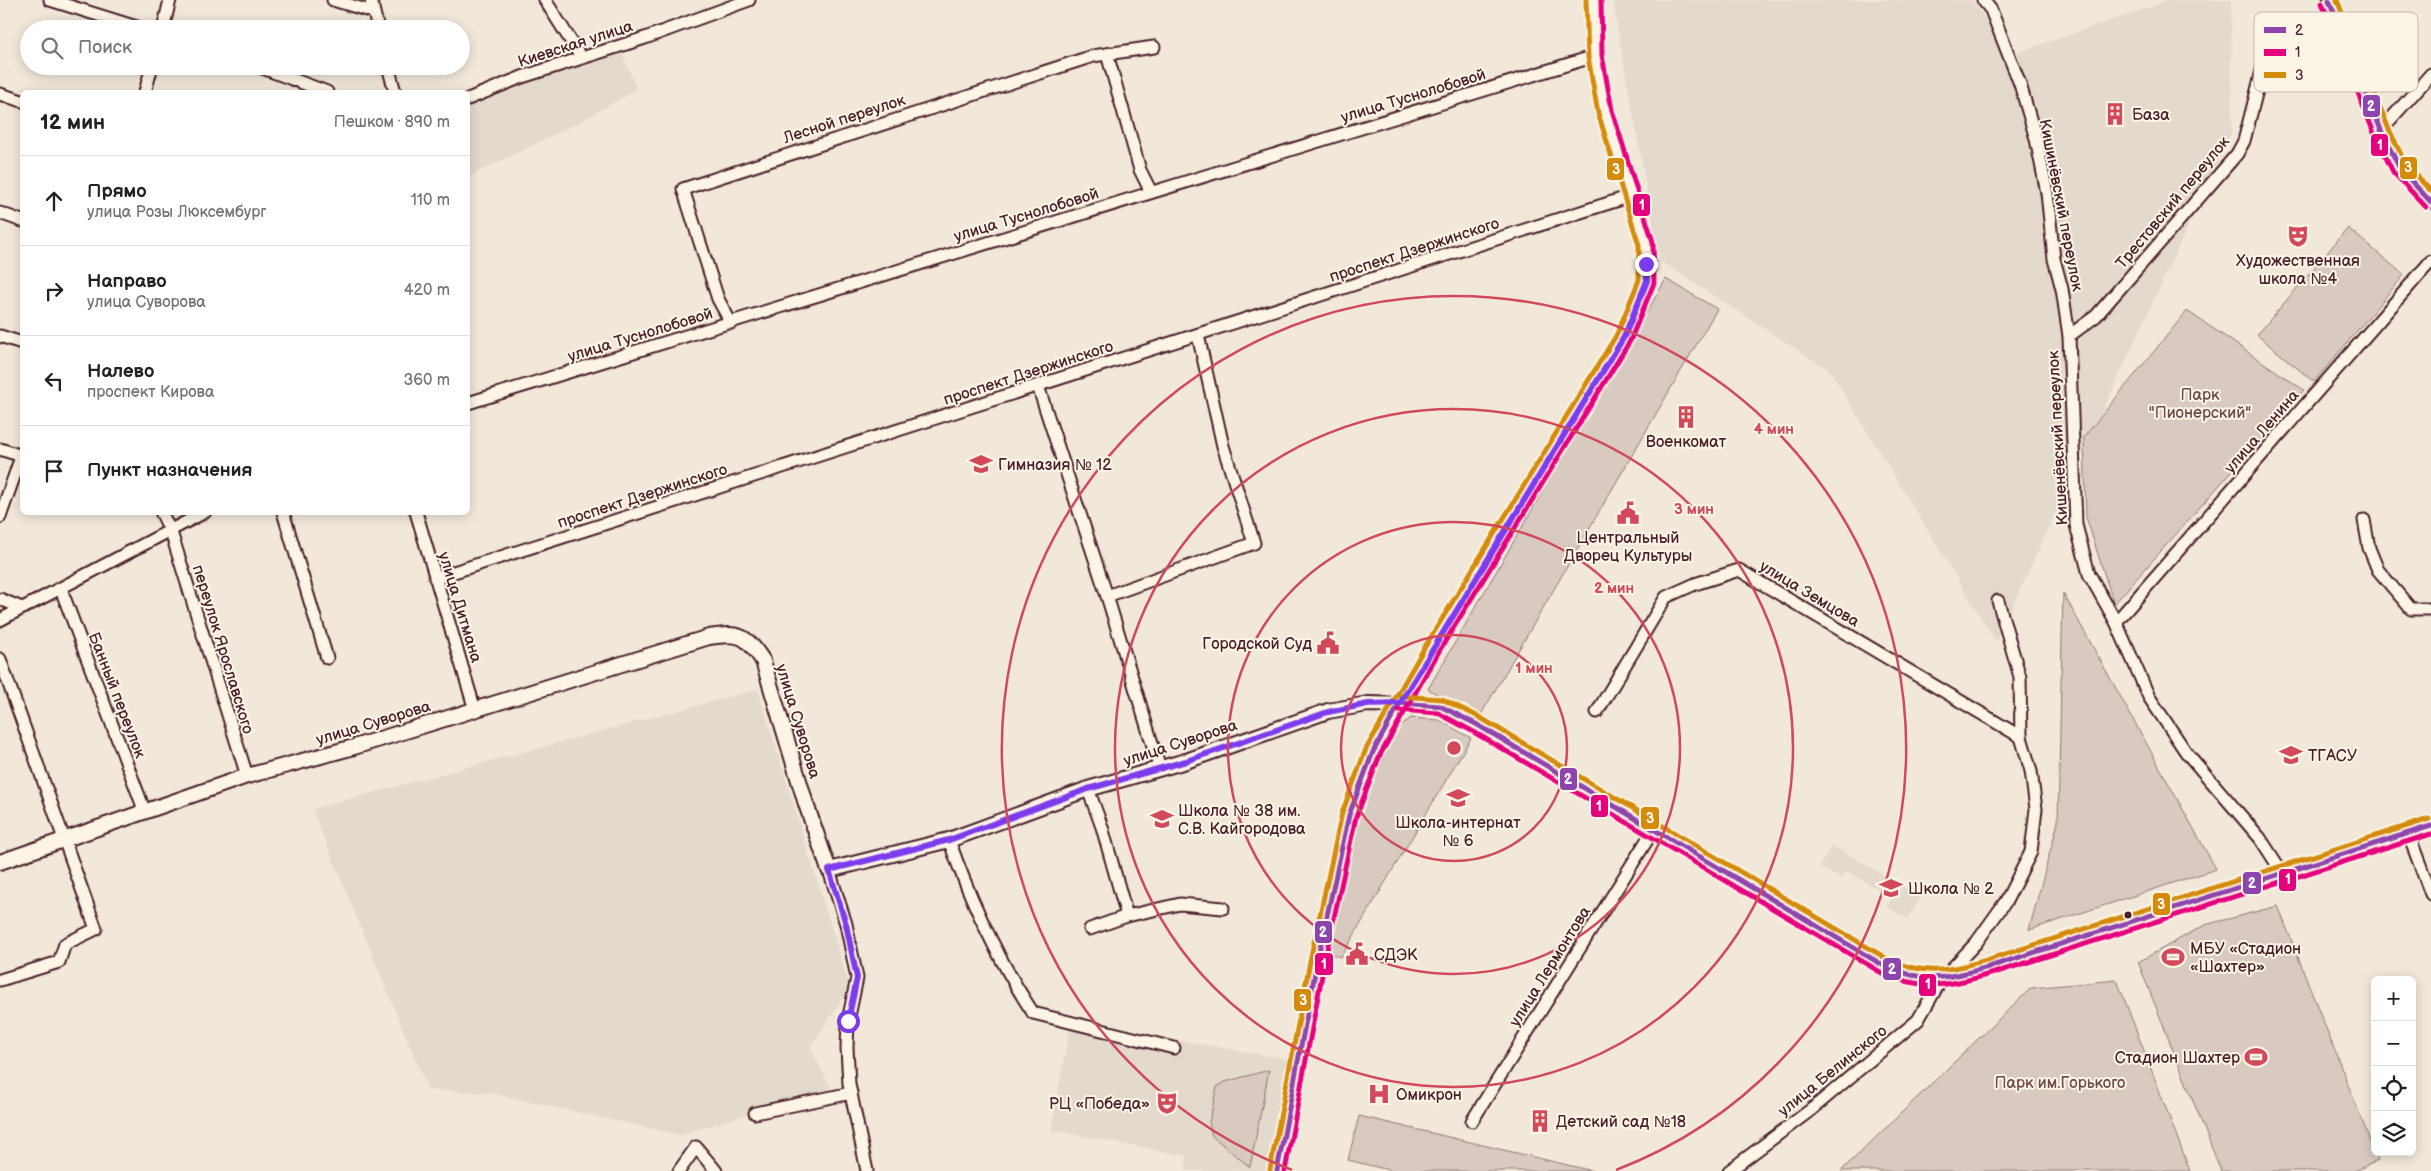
<!DOCTYPE html>
<html lang="ru">
<head>
<meta charset="utf-8">
<style>
	:root { --surface:#fff; --page:#f6f6f6; --text:#222; --muted:#767676; --line:#e0e0e0 }
	body { margin:0; font-family:"Balsamiq Sans",sans-serif; background:var(--page); color:var(--text) }
	.controls { position:absolute; right:15px; bottom:15px; display:grid; overflow:hidden; border-radius:8px; box-shadow:0 2px 12px #0003 }
	.controls button { width:45px; height:45px; display:grid; place-items:center; padding:0; border:0; border-bottom:1px solid var(--line); background:var(--surface); color:var(--text); font:25px sans-serif }
	.stop { position:absolute; width:15px; height:15px; margin:-11px; border:4px solid #7c3aed; border-radius:50%; background:#fff }
	.stop.end { background:#7c3aed; border-color:#fff; box-shadow:0 1px 5px #0008 }
	.list { margin:0; padding:0; list-style:none }
	h2 { display:flex; justify-content:space-between; align-items:center; height:65px; margin:0; padding:0 20px; font-size:21px }
	h2 small { font-size:16px; font-weight:400; color:var(--muted) }
	.list li { display:grid; grid-template-columns:32px 1fr auto; gap:15px; align-items:center; box-sizing:border-box; height:90px; padding:0 20px; border-top:1px solid var(--line) }
	.list b { display:block; font-size:19px; white-space:nowrap }
	.list p { margin:0; font-size:16px; white-space:nowrap; color:var(--muted) }
	.list em { font-size:16px; font-style:normal; color:var(--muted) }
	.icon { flex:none; width:28px; height:28px; fill:none; stroke:currentColor; stroke-width:2; stroke-linecap:round; stroke-linejoin:round }
	.map { position:relative; flex:none; width:2431px; height:1171px; overflow:hidden }
	.search { position:absolute; background:var(--surface); box-shadow:0 2px 12px #0003; left:20px; top:20px; width:450px; height:55px; display:flex; align-items:center; gap:12px; box-sizing:border-box; padding:0 18px; border-radius:28px; color:var(--muted); font-size:19px }
	.panel { position:absolute; background:var(--surface); box-shadow:0 2px 12px #0003; left:20px; top:90px; width:450px; height:425px; border-radius:8px }
	.map>svg:first-child { display:block }
</style>
</head>
<body>
<div class="map">
<svg width="2431" height="1171" viewBox="0 0 2431 1171">
	<rect width="100%" height="100%" fill="#f1e8da"/>
	<filter id="ink" filterUnits="userSpaceOnUse"><feTurbulence type="fractalNoise" baseFrequency=".02" numOctaves="2"/><feDisplacementMap in="SourceGraphic" scale="10" xChannelSelector="R" yChannelSelector="G"/><feConvolveMatrix kernelMatrix="1 2 1 2 8 2 1 2 1" color-interpolation-filters="sRGB"/></filter>
	<g filter="url(#ink)">
		<g fill="#e4d9cd">
			<path d="M1618 0H1971L2014 54 2170 0H2231L2232 131 1996 642 1830 371 1660 261 1613 4Z"/>
			<path d="M621 51 637 89 578 123 468 177V107L562 65Z"/>
			<path d="M758 689 850 988 810 1047 831 1088 680 1135 491 1093 428 1090 312 809Z"/>
			<path d="M1832 845 1921 897 1908 919 1887 907 1892 897 1846 871 1841 879 1819 867Z"/>
			<path d="M1071 1021 1292 1060 1269 1171H1185L1187 1156 1051 1130Z"/>
		</g>
		<g fill="#d8cac0" stroke="#917476">
			<path d="M2348 228 2404 275 2314 382 2257 335Z"/>
			<path d="M1666 279 1717 309 1479 718 1428 689Z"/>
			<path d="M2187 311 2304 390 2114 604 2086 517 2084 437Z"/>
			<path d="M2063 593 2216 869 2029 930 2058 822Z"/>
			<path d="M1411 718 1439 720 1471 738 1341 957 1330 954 1356 825 1395 730Z"/>
			<path d="M2278 906 2378 1161 2354 1171H2221L2138 962 2205 925Z"/>
			<path d="M2117 980 2190 1171H1841L2031 988Z"/>
			<path d="M1269 1070 1250 1167 1212 1136 1209 1122 1217 1087 1225 1082Z"/>
			<path d="M1359 1116 1593 1171H1393L1348 1160Z"/>
		</g>
		<g fill="none" stroke-linecap="round" stroke-linejoin="round">
			<defs>
				<g id="minor">
					<path d="M50 0 143 29"/>
					<path d="M333 0 373 12"/>
					<path d="M371 0 378 29"/>
					<path d="M545 0 581 57"/>
					<path d="M1983 0 1991 10 2020 84 2036 139 2047 193 2054 259 2062 289 2069 336"/>
					<path d="M2329 0 2381 130 2400 169 2431 202"/>
					<path d="M163 29 170 0"/>
					<path d="M1107 54 1140 170 1151 192"/>
					<path d="M257 66 327 92"/>
					<path d="M388 66 395 92"/>
					<path d="M145 92 152 66"/>
					<path d="M0 94 22 101"/>
					<path d="M468 99 522 77 645 38 749 0"/>
					<path d="M2381 130 2431 74"/>
					<path d="M0 213 22 221"/>
					<path d="M731 323 718 299 683 189 1093 56 1154 47"/>
					<path d="M0 336 22 343"/>
					<path d="M1038 386 1107 596 1160 769"/>
					<path d="M468 403 1595 56"/>
					<path d="M0 449 22 456"/>
					<path d="M161 512 171 532 247 776"/>
					<path d="M283 512 327 658"/>
					<path d="M416 512 475 710"/>
					<path d="M0 517 22 454"/>
					<path d="M2364 520 2369 548 2378 570 2411 609H2431"/>
					<path d="M435 578 1631 196"/>
					<path d="M61 589 145 812"/>
					<path d="M1107 596 1254 543 1223 446 1198 335"/>
					<path d="M0 599 22 608"/>
					<path d="M0 620 205 512"/>
					<path d="M2116 622 2431 261"/>
					<path d="M0 659 96 929 65 944 59 962 0 980"/>
					<path d="M1400 703 1624 337 1647 281 1646 244 1605 112 1595 56 1593 0"/>
					<path d="M1597 712 1666 597 1695 584 1739 570 2021 737"/>
					<path d="M1088 789 1102 827 1127 916"/>
					<path d="M2408 833 2431 894"/>
					<path d="M949 840C971 902 997 958 1033 1013L1174 1048"/>
					<path d="M829 870 846 924 857 978 848 1021 847 1048 849 1084 867 1171"/>
					<path d="M2282 872 2260 838 2186 752 2149 697 2116 622 2089 574 2076 525 2069 336 2096 316 2237 154 2244 141 2264 63 2340 32"/>
					<path d="M1090 929 1127 916 1180 904 1223 908"/>
					<path d="M755 1113 851 1093"/>
					<path d="M1472 1121 1654 829"/>
					<path d="M679 1171 696 1147 716 1171"/>
					<path d="M1729 1171 1812 1109 1918 1020 1941 980 1976 943 2006 901 2031 852 2036 809 2031 771 2021 737 2020 677 1998 601"/>
				</g>
				<g id="major">
					<path d="M0 862 247 776 354 747 709 637C740 632 746 635 763 661L806 804 829 870 949 840 1088 789 1186 761 1328 711 1368 704 1440 706 1476 724 1886 967C1930 988 1948 978 1992 966L2431 826"/>
					<path d="M1277 1171 1318 957 1349 815 1373 752 1400 703"/>
				</g>
			</defs>
			<use href="#minor" stroke="#4a1f2b" stroke-width="15"/>
			<use href="#major" stroke="#4a1f2b" stroke-width="18"/>
			<use href="#minor" stroke="#fcf5e5" stroke-width="11"/>
			<use href="#major" stroke="#fcf5e5" stroke-width="14"/>
			<defs>
				<g id="bus-1">
					<path d="M2329 0 2381 130 2400 169 2431 202"/>
					<path d="M1400 703 1440 706 1476 724 1886 967C1927 984 1951 978 1992 966L2431 826"/>
					<path d="M1277 1171 1318 957 1349 815 1373 752 1400 703"/>
				</g>
				<g id="bus-2">
					<path d="M2322 3 2374 133 2393 172 2426 207"/>
					<path d="M1399 710 1438 713 1472 731 1882 973C1925 992 1951 985 1994 973L2431 834"/>
					<path d="M1285 1171 1325 959 1356 817 1380 755 1438 653 1630 341 1654 283 1653 242 1612 110 1602 55 1601 0"/>
				</g>
				<g id="bus-3">
					<path d="M2337 0 2388 127 2406 165 2431 191"/>
					<path d="M1401 696 1442 699 1479 717 1889 960C1929 977 1951 970 1990 959L2429 819"/>
					<path d="M1270 1170 1311 956 1342 813 1366 749 1426 645 1617 334 1639 280V245L1598 113 1588 57 1586 0"/>
				</g>
			</defs>
			<use href="#bus-1" stroke="#fcf5e5" stroke-width="9"/>
			<use href="#bus-2" stroke="#fcf5e5" stroke-width="9"/>
			<use href="#bus-3" stroke="#fcf5e5" stroke-width="9"/>
			<use href="#bus-1" stroke="#8e44ad" stroke-width="5"/>
			<use href="#bus-2" stroke="#e5007d" stroke-width="5"/>
			<use href="#bus-3" stroke="#d48b09" stroke-width="5"/>
		</g>
	</g>
	<g fill="none" stroke-linecap="round" stroke-linejoin="round" filter="url(#ink)">
		<path stroke="#7c3aed" stroke-width="6" d="M848 1021 857 978 846 924 829 870 949 840 1088 789 1186 761 1328 712 1368 704 1400 703 1624 337 1647 281 1646 264"/>
	</g>
	<g fill="none" stroke="#d1495b" stroke-width="2.5">
		<circle cx="1454" cy="748" r="113"/>
		<circle cx="1454" cy="748" r="226"/>
		<circle cx="1454" cy="748" r="339"/>
		<path d="M1292 1170A452 452 0 1 1 1616 1170"/>
	</g>
	<defs>
		<symbol id="building-bare" viewBox="-9 -9 18 18"><path d="M-4-6H4V6H1V3H-1V6H-4ZM-2.5-4.3h1.7v1.8h-1.7ZM.8-4.3h1.7v1.8H.8ZM-2.5-1h1.7V.8h-1.7ZM.8-1h1.7V.8H.8Z" fill="#d1495b" stroke="#fcf5e5" stroke-width="2.5" paint-order="stroke"/></symbol>
		<symbol id="theatre-bare" viewBox="-9 -9 18 18"><path d="M-5-5.5Q0-4 5-5.5V0Q5 5 0 6Q-5 5-5 0ZM-3.3-2.5H-1v1.5H-3.3ZM1-2.5H3.3v1.5H1ZM-2.8 1Q0 5.5 2.8 1Z" fill="#d1495b" stroke="#fcf5e5" stroke-width="2.5" paint-order="stroke"/></symbol>
		<symbol id="school-bare" viewBox="-9 -9 18 18"><path d="M0-5L7-2L0 1L-7-2ZM-4 1L0 2.5L4 1V4Q0 6-4 4Z" fill="#d1495b" stroke="#fcf5e5" stroke-width="2.5" paint-order="stroke"/></symbol>
		<symbol id="civic-bare" viewBox="-9 -9 18 18"><path d="M-.6-6.5H3V-4.5H.6V-3L4-1V1h2V6H-6V1h2V-1L-.6-3ZM-1.2 2.5V6h2.4V2.5Z" fill="#d1495b" stroke="#fcf5e5" stroke-width="2.5" paint-order="stroke"/></symbol>
		<symbol id="university-bare" viewBox="-9 -9 18 18"><path d="M0-5L7-2L0 1L-7-2ZM-4 1L0 2.5L4 1V4Q0 6-4 4Z" fill="#d1495b" stroke="#fcf5e5" stroke-width="2.5" paint-order="stroke"/></symbol>
		<symbol id="stadium-bare" viewBox="-9 -9 18 18"><path d="M0-5a6.5 5 0 1 0 0 10a6.5 5 0 1 0 0-10ZM-3.5-1.8h7v3.6h-7Z" fill="#d1495b" stroke="#fcf5e5" stroke-width="2.5" paint-order="stroke"/></symbol>
		<symbol id="hospital-bare" viewBox="-9 -9 18 18"><path d="M-5-5h3v3.5h4V-5h3V5h-3V1.5h-4V5h-3Z" fill="#d1495b" stroke="#fcf5e5" stroke-width="2.5" paint-order="stroke"/></symbol>
	</defs>
	<g fill-rule="evenodd">
		<use href="#building-bare" x="2099" y="98" width="32" height="32"/>
		<use href="#theatre-bare" x="2282" y="220" width="32" height="32"/>
		<use href="#building-bare" x="1670" y="401" width="32" height="32"/>
		<use href="#school-bare" x="965" y="448" width="32" height="32"/>
		<use href="#civic-bare" x="1612" y="497" width="32" height="32"/>
		<use href="#civic-bare" x="1312" y="627" width="32" height="32"/>
		<use href="#university-bare" x="2275" y="739" width="32" height="32"/>
		<use href="#school-bare" x="1442" y="782" width="32" height="32"/>
		<use href="#school-bare" x="1146" y="803" width="32" height="32"/>
		<use href="#school-bare" x="1875" y="872" width="32" height="32"/>
		<use href="#civic-bare" x="1341" y="938" width="32" height="32"/>
		<use href="#stadium-bare" x="2157" y="941" width="32" height="32"/>
		<use href="#stadium-bare" x="2240" y="1041" width="32" height="32"/>
		<use href="#hospital-bare" x="1363" y="1078" width="32" height="32"/>
		<use href="#theatre-bare" x="1151" y="1087" width="32" height="32"/>
		<use href="#building-bare" x="1524" y="1105" width="32" height="32"/>
	</g>
	<circle fill="#4a1f2b" stroke="#fcf5e5" stroke-width="2" cx="2128" cy="915" r="4.5"/>
	<g text-anchor="middle" stroke-width="4" stroke-linejoin="round" paint-order="stroke">
		<g font-size="16" fill="#4a1f2b" stroke="#fcf5e5">
			<text transform="translate(575 43) rotate(-18)" y="6">Киевская улица</text>
			<text transform="translate(1413 95) rotate(-17)" y="6">улица Туснолобовой</text>
			<text transform="translate(844 118) rotate(-18)" y="6">Лесной переулок</text>
			<text transform="translate(2172 202) rotate(-50)" y="6">Трестовский переулок</text>
			<text transform="translate(2062 205) rotate(79)" y="6">Кишинёвский переулок</text>
			<text transform="translate(1026 214) rotate(-17)" y="6">улица Туснолобовой</text>
			<text transform="translate(1414 249) rotate(-18)" y="6">проспект Дзержинского</text>
			<text transform="translate(640 334) rotate(-17)" y="6">улица Туснолобовой</text>
			<text transform="translate(1028 372) rotate(-18)" y="6">проспект Дзержинского</text>
			<text transform="translate(2261 431) rotate(-49)" y="6">улица Ленина</text>
			<text transform="translate(2057 438) rotate(-93)" y="6">Кишенёвский переулок</text>
			<text transform="translate(642 495) rotate(-18)" y="6">проспект Дзержинского</text>
			<text transform="translate(1810 593) rotate(31)" y="6">улица Земцова</text>
			<text transform="translate(461 607) rotate(73)" y="6">улица Дитмана</text>
			<text transform="translate(224 649) rotate(73)" y="6">переулок Ярославского</text>
			<text transform="translate(118 695) rotate(69)" y="6">Банный переулок</text>
			<text transform="translate(799 721) rotate(73)" y="6">улица Суворова</text>
			<text transform="translate(373 722) rotate(-17)" y="6">улица Суворова</text>
			<text transform="translate(1180 742) rotate(-18)" y="6">улица Суворова</text>
			<text transform="translate(1549 966) rotate(-58)" y="6">улица Лермонтова</text>
			<text transform="translate(1832 1070) rotate(-39)" y="6">улица Белинского</text>
		</g>
		<g font-size="16" fill="#4a1f2b" stroke="#fcf5e5" text-anchor="start">
			<text x="2132" y="120">База</text>
			<text x="2298" y="266" text-anchor="middle">Художественная<tspan x="2298" dy="18">школа №4</tspan></text>
			<text x="1686" y="447" text-anchor="middle">Военкомат</text>
			<text x="998" y="470">Гимназия № 12</text>
			<text x="1628" y="543" text-anchor="middle">Центральный<tspan x="1628" dy="18">Дворец Культуры</tspan></text>
			<text x="1312" y="649" text-anchor="end">Городской Суд</text>
			<text x="2308" y="761">ТГАСУ</text>
			<text x="1178" y="816">Школа № 38 им.<tspan x="1178" dy="18">С.В. Кайгородова</tspan></text>
			<text x="1458" y="828" text-anchor="middle">Школа-интернат<tspan x="1458" dy="18">№ 6</tspan></text>
			<text x="1908" y="894">Школа № 2</text>
			<text x="2190" y="954">МБУ «Стадион<tspan x="2190" dy="18">«Шахтер»</tspan></text>
			<text x="1374" y="960">СДЭК</text>
			<text x="2240" y="1063" text-anchor="end">Стадион Шахтер</text>
			<text x="1396" y="1100">Омикрон</text>
			<text x="1150" y="1109" text-anchor="end">РЦ «Победа»</text>
			<text x="1556" y="1127">Детский сад №18</text>
		</g>
		<g font-size="16" fill="#6e4a50" stroke="#fcf5e5">
			<text x="2200" y="400">Парк<tspan x="2200" dy="18">"Пионерский"</tspan></text>
			<text x="2060" y="1088">Парк им.Горького</text>
		</g>
	</g>
	<rect x="2254" y="12" width="164" height="80" rx="8" fill="#fcf5e5" stroke="#c7b5ad" stroke-width="1"/>
	<rect x="2264" y="27" width="22" height="6" fill="#8e44ad"/>
	<rect x="2264" y="49" width="22" height="7" fill="#e5007d"/>
	<rect x="2264" y="72" width="22" height="6" fill="#d48b09"/>
	<g font-size="14" fill="#4a1f2b">
		<text x="2295" y="35">2</text>
		<text x="2295" y="57">1</text>
		<text x="2295" y="80">3</text>
	</g>
	<circle cx="1454" cy="748" r="8" fill="#d1495b" stroke="#fcf5e5" stroke-width="2.5"/>
	<g font-size="15" text-anchor="middle" font-weight="bold" fill="#d1495b" stroke="#fcf5e5" stroke-width="4" stroke-linejoin="round" paint-order="stroke">
		<text x="1774" y="434">4 мин</text>
		<text x="1694" y="514">3 мин</text>
		<text x="1614" y="593">2 мин</text>
		<text x="1534" y="673">1 мин</text>
	</g>
	<g stroke="#fcf5e5" stroke-width="2">
		<rect x="2362" y="94" width="19" height="24" rx="5" fill="#8e44ad"/>
		<rect x="2370" y="133" width="19" height="24" rx="5" fill="#e5007d"/>
		<rect x="2399" y="156" width="19" height="24" rx="5" fill="#d48b09"/>
		<rect x="1606" y="157" width="19" height="24" rx="5" fill="#d48b09"/>
		<rect x="1632" y="193" width="19" height="24" rx="5" fill="#e5007d"/>
		<rect x="1559" y="767" width="19" height="24" rx="5" fill="#8e44ad"/>
		<rect x="1590" y="794" width="19" height="24" rx="5" fill="#e5007d"/>
		<rect x="1640" y="806" width="20" height="24" rx="5" fill="#d48b09"/>
		<rect x="2278" y="868" width="19" height="24" rx="5" fill="#e5007d"/>
		<rect x="2242" y="871" width="20" height="24" rx="5" fill="#8e44ad"/>
		<rect x="2152" y="892" width="19" height="24" rx="5" fill="#d48b09"/>
		<rect x="1314" y="920" width="19" height="24" rx="5" fill="#8e44ad"/>
		<rect x="1314" y="952" width="20" height="24" rx="5" fill="#e5007d"/>
		<rect x="1882" y="957" width="20" height="24" rx="5" fill="#8e44ad"/>
		<rect x="1918" y="973" width="19" height="24" rx="5" fill="#e5007d"/>
		<rect x="1293" y="988" width="19" height="24" rx="5" fill="#d48b09"/>
	</g>
	<g font-size="14" text-anchor="middle" font-weight="bold" fill="#fff">
		<text x="2371" y="111">2</text>
		<text x="2380" y="150">1</text>
		<text x="2408" y="172">3</text>
		<text x="1616" y="174">3</text>
		<text x="1642" y="210">1</text>
		<text x="1568" y="784">2</text>
		<text x="1599" y="811">1</text>
		<text x="1650" y="823">3</text>
		<text x="2288" y="884">1</text>
		<text x="2252" y="888">2</text>
		<text x="2161" y="909">3</text>
		<text x="1323" y="937">2</text>
		<text x="1324" y="969">1</text>
		<text x="1892" y="974">2</text>
		<text x="1928" y="989">1</text>
		<text x="1303" y="1005">3</text>
	</g>
</svg>
<div class="controls">
<button>+</button>
<button>−</button>
<button><svg class="icon" aria-label="locate" viewBox="0 0 24 24"><circle cx="12" cy="12" r="6"/><path d="M12 2v4M12 18v4M2 12h4M18 12h4"/></svg></button>
<button><svg class="icon" aria-label="layers" viewBox="0 0 24 24"><path d="M12 4l9 5-9 5-9-5zM3 14l9 5 9-5"/></svg></button>
</div>
<div class="stop" style="left:848px;top:1021px"></div>
<div class="stop end" style="left:1646px;top:264px"></div>
<div class="search"><svg class="icon" aria-label="search" viewBox="0 0 24 24"><circle cx="10" cy="10" r="6"/><path d="M15 15l6 6"/></svg>Поиск</div>
<section class="panel">
<h2>12 мин<small>Пешком · 890 m</small></h2>
<ul class="list">
<li><svg class="icon" aria-label="ahead" viewBox="0 0 24 24"><path d="M12 20V5M6 11l6-6 6 6"/></svg><div><b>Прямо</b><p>улица Розы Люксембург</p></div><em>110 m</em></li>
<li><svg class="icon" aria-label="right" viewBox="0 0 24 24"><path d="M7 20v-9h11M14 6l5 5-5 5"/></svg><div><b>Направо</b><p>улица Суворова</p></div><em>420 m</em></li>
<li><svg class="icon" aria-label="left" viewBox="0 0 24 24"><path d="M17 20v-9H6M10 6l-5 5 5 5"/></svg><div><b>Налево</b><p>проспект Кирова</p></div><em>360 m</em></li>
<li><svg class="icon" aria-label="arrive" viewBox="0 0 24 24"><path d="M6 21V4h12l-3 4 3 4H6"/></svg><div><b>Пункт назначения</b></div></li>
</ul>
</section>
</div>
</body>
</html>
